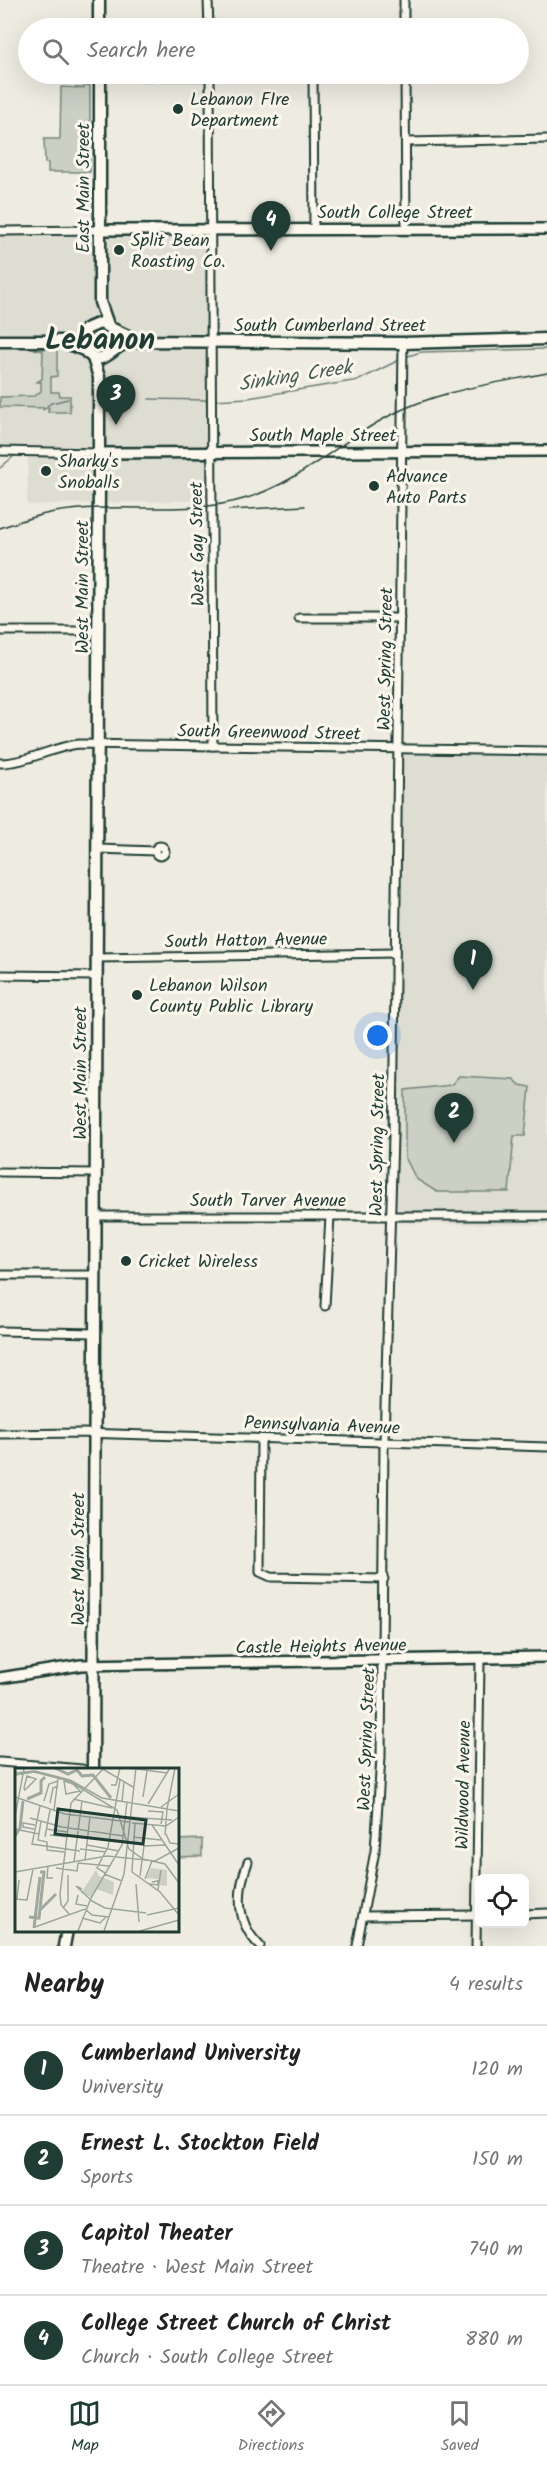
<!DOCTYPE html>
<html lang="en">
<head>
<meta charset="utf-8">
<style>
	:root { --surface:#fff; --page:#f6f6f6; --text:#222; --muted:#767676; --line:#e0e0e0; --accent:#1f3d34 }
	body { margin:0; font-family:Kalam,sans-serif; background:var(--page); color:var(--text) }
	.controls { position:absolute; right:18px; bottom:18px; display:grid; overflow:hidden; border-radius:9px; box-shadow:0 6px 24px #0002 }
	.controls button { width:54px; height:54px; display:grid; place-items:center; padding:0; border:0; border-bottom:2px solid var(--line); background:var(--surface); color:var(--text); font:30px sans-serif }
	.you { position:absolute; left:378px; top:1036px; width:21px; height:21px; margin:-15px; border:4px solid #fff; border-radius:50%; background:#1a73e8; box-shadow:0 0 0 9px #1a73e833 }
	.badge { display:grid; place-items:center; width:39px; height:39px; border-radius:50%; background:var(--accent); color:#fff; font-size:20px; font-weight:700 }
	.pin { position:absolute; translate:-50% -50px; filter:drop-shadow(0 2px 3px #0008) }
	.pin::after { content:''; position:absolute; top:32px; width:21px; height:18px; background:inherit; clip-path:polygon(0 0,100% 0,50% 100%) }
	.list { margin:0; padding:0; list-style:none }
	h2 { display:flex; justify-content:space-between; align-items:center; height:78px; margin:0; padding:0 24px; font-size:26px }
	h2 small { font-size:20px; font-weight:400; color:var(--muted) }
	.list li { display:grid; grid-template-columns:39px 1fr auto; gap:18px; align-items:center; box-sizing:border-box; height:90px; padding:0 24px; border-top:2px solid var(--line) }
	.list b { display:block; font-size:22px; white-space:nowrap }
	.list p { margin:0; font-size:20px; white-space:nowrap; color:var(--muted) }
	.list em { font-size:20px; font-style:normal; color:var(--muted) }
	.icon { flex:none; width:33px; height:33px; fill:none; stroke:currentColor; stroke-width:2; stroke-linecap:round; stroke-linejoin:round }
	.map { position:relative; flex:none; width:547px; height:1946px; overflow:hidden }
	.search { position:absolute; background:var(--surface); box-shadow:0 6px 24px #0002; left:18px; right:18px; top:18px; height:66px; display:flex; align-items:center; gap:15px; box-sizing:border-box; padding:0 21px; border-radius:33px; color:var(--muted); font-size:22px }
	.sheet { height:438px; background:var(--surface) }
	nav { display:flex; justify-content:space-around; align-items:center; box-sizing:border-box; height:84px; border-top:2px solid var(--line); background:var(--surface); font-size:16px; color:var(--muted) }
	nav a { display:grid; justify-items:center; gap:3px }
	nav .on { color:var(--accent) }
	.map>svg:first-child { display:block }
</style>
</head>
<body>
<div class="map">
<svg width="547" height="1946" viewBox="0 0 547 1946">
	<rect width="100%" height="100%" fill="#eeece1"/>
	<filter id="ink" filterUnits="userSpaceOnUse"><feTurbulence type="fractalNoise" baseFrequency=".0167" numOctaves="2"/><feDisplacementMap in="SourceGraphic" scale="12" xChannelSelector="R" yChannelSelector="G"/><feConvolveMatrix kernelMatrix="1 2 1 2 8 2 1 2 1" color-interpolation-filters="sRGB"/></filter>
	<g filter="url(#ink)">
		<g fill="#ddddd2">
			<path d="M211 229 212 500 27 505 28 452 0 451V231Z"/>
			<path d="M547 752V1225L396 1223 402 758 407 753Z"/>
		</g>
		<g fill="#cbcfc4" stroke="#75867c" stroke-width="1.5">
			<path d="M84 85 90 86V172H48V163H45L44 139H60L61 87 84 88Z"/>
			<circle cx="100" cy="341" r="11"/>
			<path d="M34 349H57V376L51 377V392H59L60 396H70V412H48L49 408 0 407V397L34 396 41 391V382H37L42 379 43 351Z"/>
			<path d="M459 1076 513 1079 519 1085 530 1087 525 1136H514L509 1192H437L416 1179 405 1157V1090L451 1085Z"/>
			<path d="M202 1839V1856L177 1857V1840Z"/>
		</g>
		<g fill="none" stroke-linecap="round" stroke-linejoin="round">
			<g stroke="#6c7d74" stroke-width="1.5">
				<path d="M405 357 421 352 547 349"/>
				<path d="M149 399 209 400"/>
				<path d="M214 400 248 398 359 380 401 359"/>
				<path d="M43 410 51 403 68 399"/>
				<path d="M0 468 14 456"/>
			</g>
			<defs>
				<g id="street">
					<path d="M208 0 209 28"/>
					<path d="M404 0V28"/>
					<path d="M210 74 213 746"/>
					<path d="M313 74 314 229"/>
					<path d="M405 74 406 228"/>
					<path d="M100 76H210"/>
					<path d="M406 142 547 139"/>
					<path d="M0 231 99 230"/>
					<path d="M0 451 99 453"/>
					<path d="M299 618H400"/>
					<path d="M0 631H98"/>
					<path d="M0 763C28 763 51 747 79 744L547 751"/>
					<circle cx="160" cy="851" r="5"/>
					<path d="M98 849 155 851"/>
					<path d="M97 958 395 953"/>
					<path d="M0 975 97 976"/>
					<path d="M0 1172 96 1173"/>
					<path d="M96 1216H547"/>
					<path d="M0 1275H96"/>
					<path d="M325 1306 330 1216"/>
					<path d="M0 1331 95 1333"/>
					<path d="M0 1434 82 1433 547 1447"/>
					<path d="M261 1439 260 1572 271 1577 384 1579"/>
					<path d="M0 1762 82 1769"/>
					<path d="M248 1862C237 1891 235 1922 260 1946"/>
					<path d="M524 1914 547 1913"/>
					<path d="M363 1916 480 1915"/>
					<path d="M357 1946 375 1851 381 1757 384 1442 393 1136 403 343"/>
					<path d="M476 1946 480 1660"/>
				</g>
				<g id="secondary">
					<path d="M99 230 547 229"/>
					<path d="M99 453 547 451"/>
					<path d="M0 1678 81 1665 547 1657"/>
				</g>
				<g id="primary">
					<path d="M99 0V28"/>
					<path d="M100 74V302L108 325"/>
					<path d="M0 341H61L84 350"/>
					<path d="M139 341 100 323 86 329 82 341 87 353C101 365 108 354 120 346 126 343 132 342 139 341L403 343 547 339"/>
					<path d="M93 1769 99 476V377L93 358"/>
					<path d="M64 1946 67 1930"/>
				</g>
			</defs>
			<use href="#street" stroke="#1f3d34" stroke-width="11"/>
			<use href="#secondary" stroke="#1f3d34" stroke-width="14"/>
			<use href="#primary" stroke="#1f3d34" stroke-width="15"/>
			<use href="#street" stroke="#fbf7ec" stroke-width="7"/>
			<use href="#secondary" stroke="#fbf7ec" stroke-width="9"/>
			<use href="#primary" stroke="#fbf7ec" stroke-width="10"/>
			<g stroke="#1f3d34" stroke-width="1.5">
				<path d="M229 510 305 506"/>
				<path d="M0 528C23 520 46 512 70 510 130 503 189 516 247 498 302 481 340 441 389 416 438 390 493 384 547 373"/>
			</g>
		</g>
	</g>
	<g fill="#1f3d34" stroke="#fbf7ec" stroke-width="2">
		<circle cx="178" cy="109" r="6"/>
		<circle cx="119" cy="250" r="6"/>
		<circle cx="46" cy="471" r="6"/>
		<circle cx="374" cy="486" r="6"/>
		<circle cx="137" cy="995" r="6"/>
		<circle cx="126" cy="1261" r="6"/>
	</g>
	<g text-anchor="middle" stroke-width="6" stroke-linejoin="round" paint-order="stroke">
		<g font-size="18" fill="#1f3d34" stroke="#fbf7ec" text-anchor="start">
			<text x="190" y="105">Lebanon FIre<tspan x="190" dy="21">Department</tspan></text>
			<text x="131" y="246">Split Bean<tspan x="131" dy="21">Roasting Co.</tspan></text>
			<text x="58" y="467">Sharky's<tspan x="58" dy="21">Snoballs</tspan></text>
			<text x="386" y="482">Advance<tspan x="386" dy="21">Auto Parts</tspan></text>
			<text x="149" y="991">Lebanon Wilson<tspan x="149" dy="21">County Public Library</tspan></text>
			<text x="138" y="1267">Cricket Wireless</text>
		</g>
		<g font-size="18" fill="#1f3d34" stroke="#fbf7ec">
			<text transform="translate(83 188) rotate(-90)" y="6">East Main Street</text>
			<text x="395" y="218">South College Street</text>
			<text x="330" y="331">South Cumberland Street</text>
			<text x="323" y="441">South Maple Street</text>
			<text transform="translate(197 544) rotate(-91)" y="6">West Gay Street</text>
			<text transform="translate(82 587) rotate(-90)" y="6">West Main Street</text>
			<text transform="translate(385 659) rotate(-89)" y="6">West Spring Street</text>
			<text transform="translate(269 732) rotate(1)" y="6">South Greenwood Street</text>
			<text transform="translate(246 940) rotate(-1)" y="6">South Hatton Avenue</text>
			<text transform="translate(80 1073) rotate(-90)" y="6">West Main Street</text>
			<text transform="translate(377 1145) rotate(-89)" y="6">West Spring Street</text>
			<text x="268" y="1206">South Tarver Avenue</text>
			<text transform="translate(322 1425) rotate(2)" y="6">Pennsylvania Avenue</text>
			<text transform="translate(78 1559) rotate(-90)" y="6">West Main Street</text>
			<text transform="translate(321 1646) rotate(-1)" y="6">Castle Heights Avenue</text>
			<text transform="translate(366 1739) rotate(-88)" y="6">West Spring Street</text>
			<text transform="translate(463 1785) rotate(-89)" y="6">Wildwood Avenue</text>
		</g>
		<g font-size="20" font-style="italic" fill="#455d54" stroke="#fbf7ec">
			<text transform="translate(295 375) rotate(-9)" y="7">Sinking Creek</text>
		</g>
		<g font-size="30" font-weight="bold" fill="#1f3d34" stroke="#fbf7ec">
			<text x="100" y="349">Lebanon</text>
		</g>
	</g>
	<g transform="translate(15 1768)">
		<rect width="164" height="164" fill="#eeece1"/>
		<path d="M136 100 152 102V118L145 117 143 111 131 110ZM81 102 84 108 99 114 98 127 81 121 76 129 66 125Z" fill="#cbcfc4"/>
		<path fill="none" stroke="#9fa89f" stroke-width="3" d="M40 0 53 6 62 2 67 8 78 7 96 30M12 31 26 25V13L30 9M0 68 5 60 8 33M25 142 41 126M14 149 24 150 29 104H25M19 160 25 109"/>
		<path fill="none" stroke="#9ba69c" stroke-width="1.5" d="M86 0 118 19M114 0 152 5M0 5 20 3 55 12 87 30 164 43M0 7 19 4 54 13 102 42 114 81 128 91 150 96 164 115M12 8 21 11 10 22 9 20ZM49 13 58 16 65 23 51 26ZM96 17H101L105 0M0 29 50 46 114 54M128 29 132 3M58 31 97 40M29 33 34 16 43 13M107 34 109 14M35 35 38 20 43 18M133 36 155 0M25 38 17 76 65 83M146 39 164 26M152 41 160 0M39 42 43 11M133 43 148 44 146 56M0 48 9 1M114 49 157 52M15 50 47 59 109 68M26 53 23 72 32 74V82L49 84M117 55 151 58 164 49M120 55 117 104 145 124 164 147M137 57 164 97M0 61 24 66M19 61 8 59V55L20 57M31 61 53 64M151 66 155 75 164 76M35 67 53 69M150 67 152 41M30 69 35 42M118 69 146 72M72 77 104 83M65 81 91 84M70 92 75 49M59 94 67 33M63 95 94 98M33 98 32 110H38M41 100 62 103 63 95M0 104 92 88 140 93 164 80M90 105 82 100 93 79 105 12M89 106 107 113M125 108 129 78 151 77M130 111 137 93M121 116 124 154M134 116 143 117V113L137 114M67 121 61 118 77 133M143 122 146 102M63 127 61 136 72 138M0 131 12 132 18 101M2 131 4 112M75 132 90 140 131 145M48 140 53 133V107M55 147 46 137 45 126 56 35 89 0M132 147 164 140M67 150 85 155 91 149M20 159 70 141 77 147 94 149M63 163 76 130 107 77 112 34M89 163 109 106 121 0M125 163 164 152"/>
		<path fill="#1f3d34" fill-opacity="0.15" stroke="#1f3d34" stroke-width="3" d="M43 41 131 52 128 76 40 66Z"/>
		<rect width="164" height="164" fill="none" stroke="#1f3d34" stroke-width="3"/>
	</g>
</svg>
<div class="controls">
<button><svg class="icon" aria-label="locate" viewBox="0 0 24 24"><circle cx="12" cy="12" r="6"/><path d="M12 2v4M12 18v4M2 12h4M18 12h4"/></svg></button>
</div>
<div class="you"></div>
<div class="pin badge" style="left:473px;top:990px">1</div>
<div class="pin badge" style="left:454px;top:1143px">2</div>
<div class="pin badge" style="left:116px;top:425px">3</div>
<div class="pin badge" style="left:271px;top:251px">4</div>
<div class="search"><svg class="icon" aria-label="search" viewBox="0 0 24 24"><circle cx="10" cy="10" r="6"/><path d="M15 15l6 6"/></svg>Search here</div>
</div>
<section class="sheet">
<h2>Nearby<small>4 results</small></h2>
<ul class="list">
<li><span class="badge">1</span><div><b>Cumberland University</b><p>University</p></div><em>120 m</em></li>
<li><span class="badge">2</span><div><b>Ernest L. Stockton Field</b><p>Sports</p></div><em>150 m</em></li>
<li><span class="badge">3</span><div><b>Capitol Theater</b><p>Theatre · West Main Street</p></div><em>740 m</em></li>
<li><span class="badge">4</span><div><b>College Street Church of Christ</b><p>Church · South College Street</p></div><em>880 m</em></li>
</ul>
</section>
<nav>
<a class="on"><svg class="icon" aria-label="map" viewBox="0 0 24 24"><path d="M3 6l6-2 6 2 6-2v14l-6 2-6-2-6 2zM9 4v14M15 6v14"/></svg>Map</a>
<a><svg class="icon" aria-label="directions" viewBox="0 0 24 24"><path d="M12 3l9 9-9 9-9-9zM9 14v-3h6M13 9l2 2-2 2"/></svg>Directions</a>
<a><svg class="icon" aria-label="saved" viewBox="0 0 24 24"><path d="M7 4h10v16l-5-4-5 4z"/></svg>Saved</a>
</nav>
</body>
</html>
